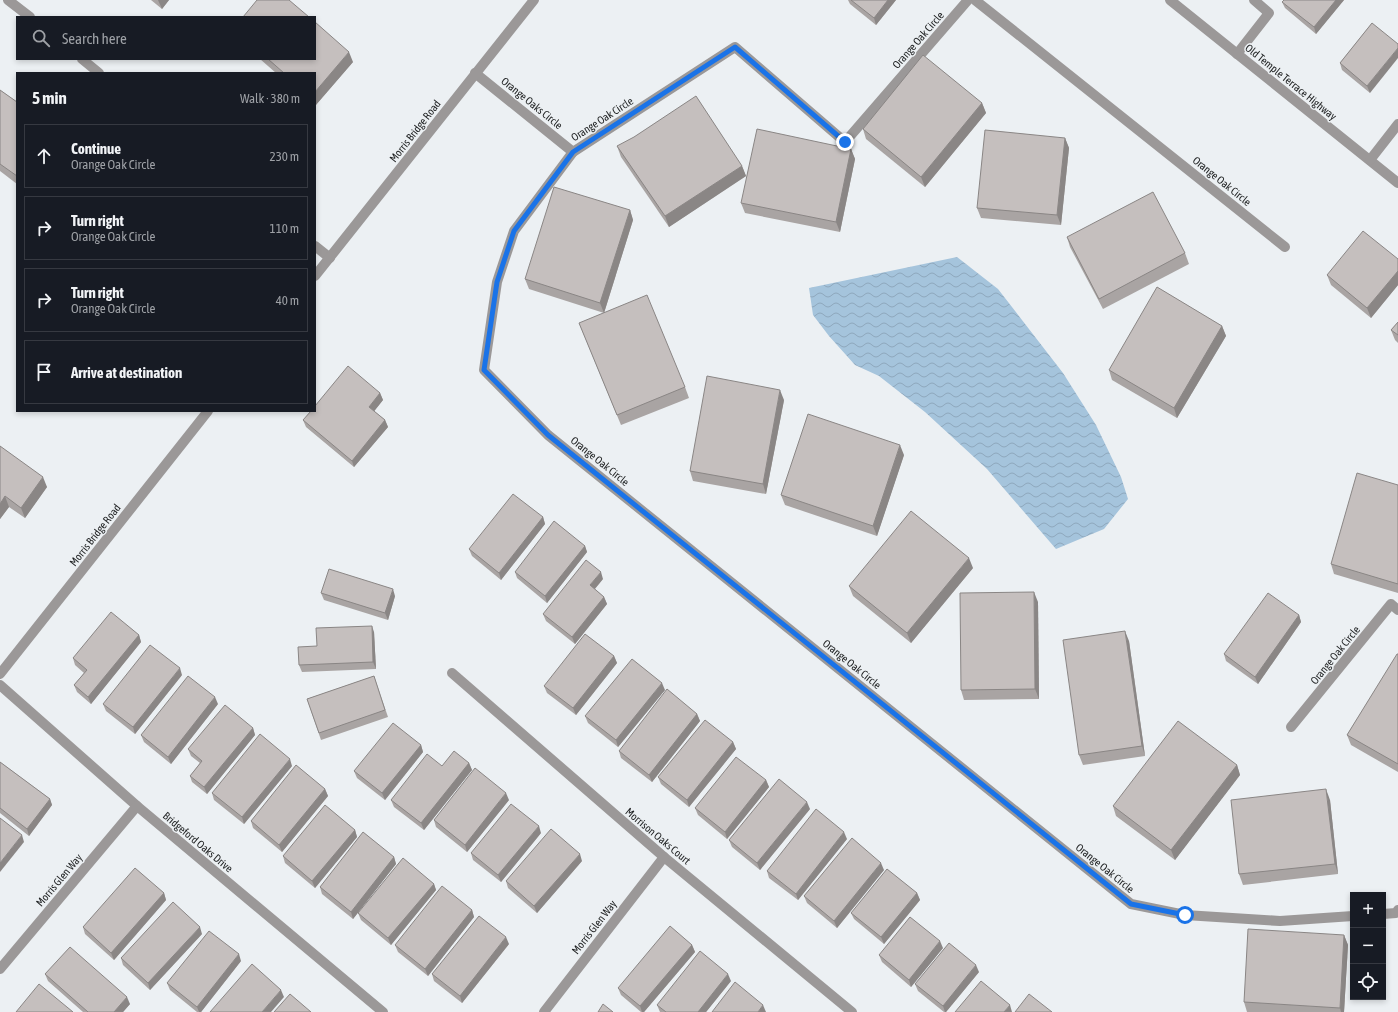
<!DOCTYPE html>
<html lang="en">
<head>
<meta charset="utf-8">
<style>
	:root { --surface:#171b24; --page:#20242c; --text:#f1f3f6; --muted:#9ea1a6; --line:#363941 }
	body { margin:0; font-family:"Asap Condensed",sans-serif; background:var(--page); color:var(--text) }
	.controls { position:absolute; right:12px; bottom:12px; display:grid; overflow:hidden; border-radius:0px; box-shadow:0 2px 6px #0003 }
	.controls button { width:36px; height:36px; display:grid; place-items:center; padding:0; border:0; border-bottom:1px solid var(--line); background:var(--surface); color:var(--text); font:20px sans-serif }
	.stop { position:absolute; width:12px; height:12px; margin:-9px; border:3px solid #1a73e8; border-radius:50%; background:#fff }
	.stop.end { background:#1a73e8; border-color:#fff; box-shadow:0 1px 4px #0008 }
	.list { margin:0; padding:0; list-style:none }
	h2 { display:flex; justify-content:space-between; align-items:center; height:52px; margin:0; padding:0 16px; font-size:17px }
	h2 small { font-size:13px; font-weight:400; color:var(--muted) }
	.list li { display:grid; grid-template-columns:26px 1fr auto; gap:12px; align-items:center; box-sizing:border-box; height:64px; margin:0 8px 8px; padding:0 8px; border:1px solid var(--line); border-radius:0px }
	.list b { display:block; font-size:15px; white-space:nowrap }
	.list p { margin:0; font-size:13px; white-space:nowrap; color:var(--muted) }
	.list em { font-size:13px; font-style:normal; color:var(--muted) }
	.icon { flex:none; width:22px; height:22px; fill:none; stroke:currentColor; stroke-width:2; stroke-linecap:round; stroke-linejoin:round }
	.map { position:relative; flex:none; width:1398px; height:1012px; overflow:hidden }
	.search { position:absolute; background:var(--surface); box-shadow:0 2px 6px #0003; left:16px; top:16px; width:300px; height:44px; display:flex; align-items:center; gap:10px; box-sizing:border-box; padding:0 14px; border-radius:0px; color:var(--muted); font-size:15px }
	.panel { position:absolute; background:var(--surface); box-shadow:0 2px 6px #0003; left:16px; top:72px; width:300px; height:340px; border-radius:0px }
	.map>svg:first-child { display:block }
</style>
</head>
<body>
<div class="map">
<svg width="1398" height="1012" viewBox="0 0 1398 1012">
	<defs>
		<pattern id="water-waves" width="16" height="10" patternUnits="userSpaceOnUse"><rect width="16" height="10" fill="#a5c4dc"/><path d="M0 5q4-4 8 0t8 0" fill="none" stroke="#8ea8bc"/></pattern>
	</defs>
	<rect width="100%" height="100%" fill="#ecf0f3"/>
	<path fill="url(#water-waves)" d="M957 257 998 289 1063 373 1096 425 1121 477 1128 499 1104 529 1056 549 987 469 925 412 879 376 855 365 829 336 813 315 809 288Z"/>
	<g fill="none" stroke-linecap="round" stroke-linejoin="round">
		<g stroke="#9b9898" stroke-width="10">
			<path d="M8 0 30 17"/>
			<path d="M968 0 845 142 735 47 573 152 514 231 497 282 484 370 548 435 1131 904 1185 915 1280 921 1353 916"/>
			<path d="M975 0 1285 247"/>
			<path d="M1170 0 1398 183"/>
			<path d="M1237 54 1269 13 1254 0"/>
			<path d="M82 59 99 73"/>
			<path d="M475 73 573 152"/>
			<path d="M1370 160 1398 124"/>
			<path d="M315 246 330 258"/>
			<path d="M315 276 534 0"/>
			<path d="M452 673 664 857 852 1012"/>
			<path d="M0 674 208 411"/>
			<path d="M0 685 137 806 383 1012"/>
			<path d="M1291 727 1391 604 1398 610"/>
			<path d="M1383 914 1396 913 1398 910"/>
			<path d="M0 969 137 806"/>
			<path d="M544 1012 664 857"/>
		</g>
	</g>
	<g fill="#a9a4a3">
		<path d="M151 0H169L162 9Z"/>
		<path d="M848 0H896L876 25 850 4Z"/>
		<path d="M1284 0H1344L1316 34 1285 8 1282 2Z"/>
		<path d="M1372 23 1370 93 1342 70 1340 63Z"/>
		<path d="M260 59H315L353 62 315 106V73H276Z"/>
		<path d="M0 90 17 102V184L0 171Z"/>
		<path d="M982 103 986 113 925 187 866 139 863 129Z"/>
		<path d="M1065 138 1069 148 1061 225 981 218 977 208Z"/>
		<path d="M617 146 742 166 746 176 669 227 621 157Z"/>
		<path d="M851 149 855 159 840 232 745 213 741 203Z"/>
		<path d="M630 210 633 220 604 313 529 289 525 279Z"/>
		<path d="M1067 237 1185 253 1189 264 1103 309 1070 247Z"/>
		<path d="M1398 259V285L1371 318 1331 285 1327 275Z"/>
		<path d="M1398 322V343L1395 340 1391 330Z"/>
		<path d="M579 323 685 387 689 398 621 425Z"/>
		<path d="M1222 326 1226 336 1177 418 1112 380 1109 370Z"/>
		<path d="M380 393 383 400 374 411 385 420 388 427 354 467 306 427 303 420Z"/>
		<path d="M784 400 766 494 693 481 690 471Z"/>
		<path d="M0 446 47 487 25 518 9 507 0 519Z"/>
		<path d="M904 455 877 536 785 505 781 495Z"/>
		<path d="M1398 485V593L1334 574 1331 564Z"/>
		<path d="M543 517 545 524 501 580 472 556 469 549Z"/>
		<path d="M585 546 587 552 547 603 517 578 515 572Z"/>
		<path d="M973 568 911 643 853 596 849 586Z"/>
		<path d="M603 579 595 589 604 597 607 604 575 644 546 621 543 614Z"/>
		<path d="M321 593 395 596 388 620 324 600Z"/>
		<path d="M1038 602 1039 699 964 700 961 690Z"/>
		<path d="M1299 615 1301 622 1258 684 1226 661 1224 654Z"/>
		<path d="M374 632 376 669 302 672 299 665 317 646Z"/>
		<path d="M139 635 141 642 91 704 77 692 74 685 84 673 75 665 73 658Z"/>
		<path d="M1129 641 1145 756 1083 765 1079 755Z"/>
		<path d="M1398 654V772L1351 745 1347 735Z"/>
		<path d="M614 656 617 663 576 715 547 693 544 686Z"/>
		<path d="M182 675 135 734 106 711 103 704Z"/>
		<path d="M374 676 388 717 321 740 307 699Z"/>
		<path d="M665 690 618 747 588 723 585 716Z"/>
		<path d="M218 704 171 764 144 742 141 735Z"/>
		<path d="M697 714 700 721 652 782 621 758 619 751Z"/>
		<path d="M253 728 255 735 207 794 192 782 190 776 200 763 191 756 188 749Z"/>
		<path d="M733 742 736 749 689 807 661 784 658 777Z"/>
		<path d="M421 745 423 752 385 800 357 778 354 771Z"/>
		<path d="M0 762 50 799 52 805 29 836 0 813Z"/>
		<path d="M469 763 472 770 424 830 394 807 391 800 442 766Z"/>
		<path d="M1237 765 1240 775 1175 860 1116 816 1113 806Z"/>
		<path d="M292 766 244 824 214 800 212 793Z"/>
		<path d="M766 780 769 787 727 839 698 815 695 808Z"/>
		<path d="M325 789 328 796 282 852 253 828 251 821Z"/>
		<path d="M509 800 467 852 436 827 434 820Z"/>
		<path d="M1330 800 1338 874 1243 885 1239 874Z"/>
		<path d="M810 809 760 870 732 847 729 840Z"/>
		<path d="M355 830 357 837 315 888 285 863 283 856Z"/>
		<path d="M541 833 501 882 473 860 471 853Z"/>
		<path d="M847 839 798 900 769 878 767 871Z"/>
		<path d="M394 857 396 864 353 919 322 894 320 887Z"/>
		<path d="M582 861 537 913 508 888 506 881Z"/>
		<path d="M884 870 837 928 807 903 804 896Z"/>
		<path d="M434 884 436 890 391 945 361 920 358 913Z"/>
		<path d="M164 893 166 900 114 960 85 934 83 927Z"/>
		<path d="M917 893 920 900 884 944 854 919 851 913Z"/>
		<path d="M472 910 474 917 428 976 398 952 395 945Z"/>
		<path d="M202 934 150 990 123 965 121 958Z"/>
		<path d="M1344 935 1348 945 1344 1012H1247L1244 1002Z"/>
		<path d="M509 944 462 1003 434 981 432 974Z"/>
		<path d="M692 945 695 952 644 1012H641L621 995 618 988Z"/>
		<path d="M943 948 911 987 882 962 879 955Z"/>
		<path d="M241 961 201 1012H197L170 990 167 983Z"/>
		<path d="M979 972 946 1012H944L918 991 915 984Z"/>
		<path d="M45 974 130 1004 123 1012H83L48 981Z"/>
		<path d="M731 981 706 1012H660L657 1005Z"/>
	</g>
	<g fill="#8a8685">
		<path d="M158 0H169L162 9Z"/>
		<path d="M888 0H896L876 25 874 18Z"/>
		<path d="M1336 0H1344L1316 34 1314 27Z"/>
		<path d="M1398 48V58L1370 93 1367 86Z"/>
		<path d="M349 52 353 62 315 106V92Z"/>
		<path d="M982 103 986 113 925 187 921 177Z"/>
		<path d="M1065 138 1069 148 1061 225 1057 215Z"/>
		<path d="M851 149 855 159 840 232 836 222Z"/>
		<path d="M742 166 746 176 669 227 665 216Z"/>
		<path d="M630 210 633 220 604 313 600 303Z"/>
		<path d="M1398 271V285L1371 318 1367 308Z"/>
		<path d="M1222 326 1226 336 1177 418 1174 408Z"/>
		<path d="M780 390 784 400 766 494 763 484Z"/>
		<path d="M380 393 383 400 372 414 369 407Z"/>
		<path d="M385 420 388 427 354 467 352 461Z"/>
		<path d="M900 445 904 455 877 536 873 526Z"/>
		<path d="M43 477 47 487 25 518 21 508Z"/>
		<path d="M5 496 9 507 0 519V504Z"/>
		<path d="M543 517 545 524 501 580 499 573Z"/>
		<path d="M585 546 587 552 547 603 545 596Z"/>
		<path d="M969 558 973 568 911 643 907 633Z"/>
		<path d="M601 572 603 579 592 592 590 585Z"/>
		<path d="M393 589 395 596 388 620 385 613Z"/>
		<path d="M1034 592 1038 602 1039 699 1035 689Z"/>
		<path d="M604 597 607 604 575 644 572 637Z"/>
		<path d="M1299 615 1301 622 1258 684 1255 677Z"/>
		<path d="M372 626 374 632 376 669 373 662Z"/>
		<path d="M1125 631 1129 641 1145 756 1142 746Z"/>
		<path d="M139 635 141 642 91 704 88 697Z"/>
		<path d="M614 656 617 663 576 715 573 708Z"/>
		<path d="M180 668 182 675 135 734 133 727Z"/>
		<path d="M662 683 665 690 618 747 616 740Z"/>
		<path d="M215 697 218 704 171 764 168 757Z"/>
		<path d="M697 714 700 721 652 782 649 775Z"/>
		<path d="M253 728 255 735 207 794 204 787Z"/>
		<path d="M733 742 736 749 689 807 687 800Z"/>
		<path d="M421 745 423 752 385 800 382 793Z"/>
		<path d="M290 759 292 766 244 824 242 817Z"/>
		<path d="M469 763 472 770 424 830 421 823Z"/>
		<path d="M1237 765 1240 775 1175 860 1171 850Z"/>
		<path d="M766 780 769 787 727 839 725 832Z"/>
		<path d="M325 789 328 796 282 852 279 845Z"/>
		<path d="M1326 789 1330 800 1338 874 1335 864Z"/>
		<path d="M506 793 509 800 467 852 465 845Z"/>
		<path d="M50 799 52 805 29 836 27 829Z"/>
		<path d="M807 802 810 809 760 870 757 863Z"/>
		<path d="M539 826 541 833 501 882 498 875Z"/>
		<path d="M355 830 357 837 315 888 312 881Z"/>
		<path d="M844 832 847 839 798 900 796 894Z"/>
		<path d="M22 835 24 842 0 872V863Z"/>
		<path d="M580 854 582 861 537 913 534 906Z"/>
		<path d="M394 857 396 864 353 919 351 912Z"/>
		<path d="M881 863 884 870 837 928 834 921Z"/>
		<path d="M434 884 436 890 391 945 388 938Z"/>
		<path d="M164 893 166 900 114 960 111 953Z"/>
		<path d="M917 893 920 900 884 944 881 937Z"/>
		<path d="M472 910 474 917 428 976 425 969Z"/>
		<path d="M200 927 202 934 150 990 148 983Z"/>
		<path d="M1344 935 1348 945 1344 1012H1341L1340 1008Z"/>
		<path d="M506 937 509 944 462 1003 460 996Z"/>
		<path d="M940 941 943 948 911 987 909 980Z"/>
		<path d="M692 945 695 952 644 1012H642L640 1006Z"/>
		<path d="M239 954 241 961 201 1012H199L197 1007Z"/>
		<path d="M976 965 979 972 946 1012H945L943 1006Z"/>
		<path d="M728 974 731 981 706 1012H698Z"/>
		<path d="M281 990 284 997 271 1012H262Z"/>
		<path d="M127 997 130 1004 123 1012H114Z"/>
		<path d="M763 1005 766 1012H758Z"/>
		<path d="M1010 1005 1012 1012H1004Z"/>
	</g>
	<g fill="#c5bfbe" stroke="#8a8685">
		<path d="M257 0H289L309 17H243Z"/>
		<path d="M851 0H888L874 18Z"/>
		<path d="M1284 0H1336L1314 27 1282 2Z"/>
		<path d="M315 22 349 52 315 92V73H284L268 59H315Z"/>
		<path d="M1372 23 1398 44V48L1367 86 1340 63Z"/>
		<path d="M923 55 982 103 921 177 863 129Z"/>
		<path d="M0 90 17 102V176L0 164Z"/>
		<path d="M696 96 742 166 665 216 617 146 634 137Z"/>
		<path d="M757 129 851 149 836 222 741 203Z"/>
		<path d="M985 130 1065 138 1057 215 977 208Z"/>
		<path d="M554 187 630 210 600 303 525 279Z"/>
		<path d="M1153 192 1185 253 1099 299 1067 237Z"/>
		<path d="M1363 231 1398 259V271L1367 308 1327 275Z"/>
		<path d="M1157 287 1222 326 1174 408 1109 370Z"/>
		<path d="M647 295 685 387 617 415 579 323Z"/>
		<path d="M1398 322V335L1391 330Z"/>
		<path d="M348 366 380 393 369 407 385 420 352 461 303 420 311 411H315V406Z"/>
		<path d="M707 376 780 390 763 484 690 471Z"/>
		<path d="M808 414 900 445 873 526 781 495Z"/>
		<path d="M0 446 43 477 21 508 5 496 0 504Z"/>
		<path d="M1357 473 1398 485V584L1331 564Z"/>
		<path d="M513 494 543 517 499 573 469 549Z"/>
		<path d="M911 511 969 558 907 633 849 586Z"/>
		<path d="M554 521 585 546 545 596 515 572Z"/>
		<path d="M586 560 601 572 590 585 604 597 572 637 543 614Z"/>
		<path d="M329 569 393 589 385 613 321 593Z"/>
		<path d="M1034 592 1035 689 961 690 960 593Z"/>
		<path d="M1268 593 1299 615 1255 677 1224 654Z"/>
		<path d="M111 612 139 635 88 697 74 685 87 670 73 658Z"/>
		<path d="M372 626 373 662 299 665 298 647 317 646 316 628Z"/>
		<path d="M1125 631 1142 746 1079 755 1063 640Z"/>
		<path d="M585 634 614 656 573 708 544 686Z"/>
		<path d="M150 645 180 668 133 727 103 704Z"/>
		<path d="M1397 654H1398V764L1347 735Z"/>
		<path d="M632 659 662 683 616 740 585 716Z"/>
		<path d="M188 676 215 697 168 757 141 735Z"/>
		<path d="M374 676 385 710 319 733 307 699Z"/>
		<path d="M667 689 697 714 649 775 619 751Z"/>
		<path d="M225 705 253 728 204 787 190 776 202 761 188 749Z"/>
		<path d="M705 720 733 742 687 800 658 777Z"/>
		<path d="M1178 721 1237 765 1171 850 1113 806Z"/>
		<path d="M393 723 421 745 382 793 354 771Z"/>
		<path d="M260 734 290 759 242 817 212 793Z"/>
		<path d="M454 751 469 763 421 823 391 800 427 754 442 766Z"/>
		<path d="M736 757 766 780 725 832 695 808Z"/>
		<path d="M0 762 50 799 27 829 0 808Z"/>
		<path d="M296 765 325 789 279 845 251 821Z"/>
		<path d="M475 768 506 793 465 845 434 820Z"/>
		<path d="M779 779 807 802 757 863 729 840Z"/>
		<path d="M1326 789 1335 864 1239 874 1231 800Z"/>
		<path d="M511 804 539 826 498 875 471 853Z"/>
		<path d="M325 805 355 830 312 881 283 856Z"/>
		<path d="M816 809 844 832 796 894 767 871Z"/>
		<path d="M0 818 22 835 0 863Z"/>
		<path d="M551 829 580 854 534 906 506 881Z"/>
		<path d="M363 832 394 857 351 912 320 887Z"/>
		<path d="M852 838 881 863 834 921 804 896Z"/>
		<path d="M403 858 434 884 388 938 358 913Z"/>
		<path d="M135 868 164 893 111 953 83 927Z"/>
		<path d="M887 869 917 893 881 937 851 913Z"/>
		<path d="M442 886 472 910 425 969 395 945Z"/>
		<path d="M173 902 200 927 148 983 121 958Z"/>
		<path d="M479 916 506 937 460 996 432 974Z"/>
		<path d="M910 917 940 941 909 980 879 955Z"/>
		<path d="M670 926 692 945 640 1006 618 988Z"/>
		<path d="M1248 929 1344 935 1340 1008 1244 1002Z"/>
		<path d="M209 931 239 954 197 1007 167 983Z"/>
		<path d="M949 943 976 965 943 1006 915 984Z"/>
		<path d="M70 947 127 997 114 1012H88L45 974Z"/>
		<path d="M700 951 728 974 698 1012H666L657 1005Z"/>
		<path d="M252 964 281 990 262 1012H210Z"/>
		<path d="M981 981 1010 1005 1004 1012H955Z"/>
		<path d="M735 982 763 1005 758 1012H712Z"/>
		<path d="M39 984 73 1012H16Z"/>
		<path d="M290 994 311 1012H274Z"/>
		<path d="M1029 994 1052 1012H1015Z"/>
		<path d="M603 1004 613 1012H598Z"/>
	</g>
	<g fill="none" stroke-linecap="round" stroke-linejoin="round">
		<path stroke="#1a73e8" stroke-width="5" d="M845 142 735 47 573 152 514 231 497 282 484 370 548 435 1131 904 1185 915"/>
	</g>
	<g text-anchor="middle" stroke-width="3" stroke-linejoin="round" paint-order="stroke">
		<g font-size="11" fill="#1e2021" stroke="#ecf0f3">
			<text transform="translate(918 40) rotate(-49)" y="4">Orange Oak Circle</text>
			<text transform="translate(1291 82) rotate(39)" y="4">Old Temple Terrace Highway</text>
			<text transform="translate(532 103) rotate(39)" y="4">Orange Oaks Circle</text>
			<text transform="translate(602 119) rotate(-33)" y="4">Orange Oak Circle</text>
			<text transform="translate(415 131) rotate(-52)" y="4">Morris Bridge Road</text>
			<text transform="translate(1222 181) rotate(39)" y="4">Orange Oak Circle</text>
			<text transform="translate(600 461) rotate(39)" y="4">Orange Oak Circle</text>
			<text transform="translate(95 535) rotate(-52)" y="4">Morris Bridge Road</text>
			<text transform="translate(1335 655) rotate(-51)" y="4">Orange Oak Circle</text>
			<text transform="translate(852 664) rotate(39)" y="4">Orange Oak Circle</text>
			<text transform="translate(658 836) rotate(40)" y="4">Morrison Oaks Court</text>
			<text transform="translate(198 842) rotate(40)" y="4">Bridgeford Oaks Drive</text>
			<text transform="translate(1105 868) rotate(39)" y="4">Orange Oak Circle</text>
			<text transform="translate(59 880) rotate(-50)" y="4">Morris Glen Way</text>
			<text transform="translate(594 927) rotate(-52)" y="4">Morris Glen Way</text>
		</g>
	</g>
</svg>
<div class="controls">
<button>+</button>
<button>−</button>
<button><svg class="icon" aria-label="locate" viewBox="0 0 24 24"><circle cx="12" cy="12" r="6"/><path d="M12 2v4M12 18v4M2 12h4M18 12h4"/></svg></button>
</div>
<div class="stop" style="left:1185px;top:915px"></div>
<div class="stop end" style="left:845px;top:142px"></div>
<div class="search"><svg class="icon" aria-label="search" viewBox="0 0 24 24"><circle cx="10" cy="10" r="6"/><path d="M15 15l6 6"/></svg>Search here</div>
<section class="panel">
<h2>5 min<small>Walk · 380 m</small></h2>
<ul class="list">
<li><svg class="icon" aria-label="ahead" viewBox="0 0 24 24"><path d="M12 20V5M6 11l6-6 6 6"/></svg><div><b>Continue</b><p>Orange Oak Circle</p></div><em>230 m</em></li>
<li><svg class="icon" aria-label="right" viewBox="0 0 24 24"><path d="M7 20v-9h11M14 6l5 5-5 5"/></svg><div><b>Turn right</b><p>Orange Oak Circle</p></div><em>110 m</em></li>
<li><svg class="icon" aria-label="right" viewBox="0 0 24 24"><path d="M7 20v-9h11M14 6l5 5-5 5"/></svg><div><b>Turn right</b><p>Orange Oak Circle</p></div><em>40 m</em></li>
<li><svg class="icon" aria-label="arrive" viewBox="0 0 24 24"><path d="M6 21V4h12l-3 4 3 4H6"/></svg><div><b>Arrive at destination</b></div></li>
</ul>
</section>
</div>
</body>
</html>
